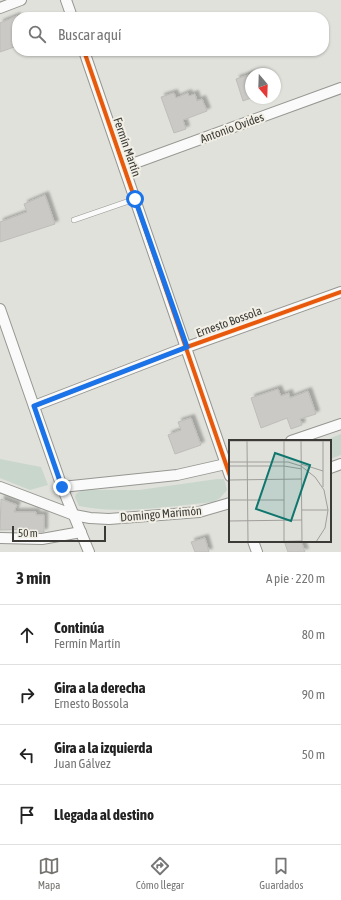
<!DOCTYPE html>
<html lang="es">
<head>
<meta charset="utf-8">
<style>
	:root { --surface:#fff; --page:#f6f6f6; --text:#222; --muted:#767676; --line:#e0e0e0; --accent:#757470 }
	body { margin:0; font-family:"Asap Condensed",sans-serif; background:var(--page); color:var(--text) }
	.compass { position:absolute; left:245px; top:68px; width:36px; height:36px; border-radius:50%; background:var(--surface); box-shadow:0 1px 3px #0004; rotate:161deg }
	.scale { position:absolute; left:12px; bottom:10px; width:94px; box-sizing:border-box; padding-left:4px; border:2px solid #3b3a36; border-top:0; font-size:11px; line-height:14px; white-space:nowrap; color:#3b3a36; -webkit-text-stroke:3px #f2f0e6; paint-order:stroke }
	.stop { position:absolute; width:12px; height:12px; margin:-9px; border:3px solid #1a73e8; border-radius:50%; background:#fff }
	.stop.end { background:#1a73e8; border-color:#fff; box-shadow:0 1px 4px #0008 }
	.list { margin:0; padding:0; list-style:none }
	h2 { display:flex; justify-content:space-between; align-items:center; height:52px; margin:0; padding:0 16px; font-size:17px }
	h2 small { font-size:13px; font-weight:400; color:var(--muted) }
	.list li { display:grid; grid-template-columns:26px 1fr auto; gap:12px; align-items:center; box-sizing:border-box; height:60px; padding:0 16px; border-top:1px solid var(--line) }
	.list b { display:block; font-size:15px; white-space:nowrap }
	.list p { margin:0; font-size:13px; white-space:nowrap; color:var(--muted) }
	.list em { font-size:13px; font-style:normal; color:var(--muted) }
	.icon { flex:none; width:22px; height:22px; fill:none; stroke:currentColor; stroke-width:2; stroke-linecap:round; stroke-linejoin:round }
	.map { position:relative; flex:none; width:341px; height:552px; overflow:hidden }
	.search { position:absolute; background:var(--surface); box-shadow:0 1px 3px #0004; left:12px; right:12px; top:12px; height:44px; display:flex; align-items:center; gap:10px; box-sizing:border-box; padding:0 14px; border-radius:16px; color:var(--muted); font-size:15px }
	.sheet { height:292px; background:var(--surface) }
	nav { display:flex; justify-content:space-around; align-items:center; box-sizing:border-box; height:56px; border-top:1px solid var(--line); background:var(--surface); font-size:11px; color:var(--muted) }
	nav a { display:grid; justify-items:center; gap:2px }
	nav .on { color:var(--accent) }
	.map>svg:first-child { display:block }
</style>
</head>
<body>
<div class="map">
<svg width="341" height="552" viewBox="0 0 341 552">
	<defs>
		<filter id="shadow"><feDropShadow dx="3.5" dy="-3.5" stdDeviation="1" flood-color="#0004"/></filter>
	</defs>
	<rect width="100%" height="100%" fill="#e1e1dc"/>
	<g fill="#c9d6cc">
		<path d="M341 434V455L330 459V441H323Z"/>
		<path d="M0 459 41 467 48 485 30 490 0 478Z"/>
		<path d="M217 479H224L227 490 220 498 213 502C169 506 123 515 79 506L75 497 76 494 82 490H139Z"/>
	</g>
	<g fill="#cac9c5" stroke="#bebdb9" filter="url(#shadow)">
		<path d="M17 16V46L0 52V23Z"/>
		<path d="M251 74V98L243 101 236 79Z"/>
		<path d="M174 93 176 98 188 93 189 96 195 94 197 101 202 99 207 111 183 120 186 129 174 133 161 97Z"/>
		<path d="M45 195 55 224 0 242V222L27 212 24 204Z"/>
		<path d="M278 389 281 396 289 393 290 398 308 391 316 414 300 419 302 425 291 429 287 418 261 428 251 398Z"/>
		<path d="M191 418 201 445 175 454 168 435 181 430 178 422Z"/>
		<path d="M1 499 17 505 14 512H36V515H44V532H29V529L0 530Z"/>
		<path d="M205 538 209 552H195L191 542Z"/>
		<path d="M284 541H301L305 552H288Z"/>
	</g>
	<g fill="none" stroke-linecap="round" stroke-linejoin="round">
		<defs>
			<path id="lane" d="M74 220 135 199"/>
			<g id="street">
				<path d="M66 0 72 17"/>
				<path d="M0 8 21 0"/>
				<path d="M84 51 230 476"/>
				<path d="M124 167 341 88"/>
				<path d="M0 309 62 487 89 552"/>
				<path d="M34 406 187 347 341 292"/>
				<path d="M291 441 341 424"/>
				<path d="M330 468 341 464"/>
				<path d="M0 487 74 515 90 518 109 519 199 512 230 503"/>
				<path d="M62 487 177 475 230 463"/>
				<path d="M0 538 42 539 81 532"/>
				<path d="M253 541 257 552"/>
			</g>
		</defs>
		<use href="#lane" stroke="#969692" stroke-width="6"/>
		<use href="#street" stroke="#969692" stroke-width="12"/>
		<use href="#lane" stroke="#fafafa" stroke-width="5"/>
		<use href="#street" stroke="#fafafa" stroke-width="10"/>
		<defs>
			<g id="cycleway">
				<path d="M84 51 230 476"/>
				<path d="M34 406 187 347 341 292"/>
			</g>
		</defs>
		<use href="#cycleway" stroke="#f2f0e6" stroke-width="6"/>
		<use href="#cycleway" stroke="#e8590c" stroke-width="4"/>
	</g>
	<g fill="none" stroke-linecap="round" stroke-linejoin="round">
		<path stroke="#1a73e8" stroke-width="5" d="M62 487 34 406 187 347 135 199"/>
	</g>
	<g text-anchor="middle" stroke-width="4" stroke-linejoin="round" paint-order="stroke">
		<g font-size="12" fill="#3b3a36" stroke="#f2f0e6">
			<text transform="translate(232 128) rotate(-20)" y="4">Antonio Ovides</text>
			<text transform="translate(127 147) rotate(71)" y="4">Fermín Martín</text>
			<text transform="translate(229 322) rotate(-20)" y="4">Ernesto Bossola</text>
			<text transform="translate(161 514) rotate(-5)" y="4">Domingo Marimón</text>
		</g>
	</g>
	<g transform="translate(229 440)">
		<rect width="102" height="102" fill="#e1e1dc"/>
		<path fill="none" stroke="#9f9e9a" stroke-width="1" d="M0 1H102M18 1 19 102M55 1V102M72 1 73 102M94 1V47M0 22H59L72 26 86 37 95 50 99 70 96 88 87 102M72 24 94 31M0 26H55L73 29M0 40 73 39M0 60H55M73 70H99M0 81 73 80M30 102 73 101"/>
		<path fill="#0f766e" fill-opacity="0.15" stroke="#0f766e" stroke-width="2" d="M46 13 81 25 62 81 27 69Z"/>
		<rect width="102" height="102" fill="none" stroke="#3b3a36" stroke-width="2"/>
	</g>
</svg>
<svg class="compass" viewBox="-18 -18 36 36"><path d="M0-13l5 13h-10z" fill="#e53935"/><path d="M0 13l5-13h-10z" fill="#767676"/></svg>
<div class="scale">50 m</div>
<div class="stop" style="left:135px;top:199px"></div>
<div class="stop end" style="left:62px;top:487px"></div>
<div class="search"><svg class="icon" aria-label="search" viewBox="0 0 24 24"><circle cx="10" cy="10" r="6"/><path d="M15 15l6 6"/></svg>Buscar aquí</div>
</div>
<section class="sheet">
<h2>3 min<small>A pie · 220 m</small></h2>
<ul class="list">
<li><svg class="icon" aria-label="ahead" viewBox="0 0 24 24"><path d="M12 20V5M6 11l6-6 6 6"/></svg><div><b>Continúa</b><p>Fermín Martín</p></div><em>80 m</em></li>
<li><svg class="icon" aria-label="right" viewBox="0 0 24 24"><path d="M7 20v-9h11M14 6l5 5-5 5"/></svg><div><b>Gira a la derecha</b><p>Ernesto Bossola</p></div><em>90 m</em></li>
<li><svg class="icon" aria-label="left" viewBox="0 0 24 24"><path d="M17 20v-9H6M10 6l-5 5 5 5"/></svg><div><b>Gira a la izquierda</b><p>Juan Gálvez</p></div><em>50 m</em></li>
<li><svg class="icon" aria-label="arrive" viewBox="0 0 24 24"><path d="M6 21V4h12l-3 4 3 4H6"/></svg><div><b>Llegada al destino</b></div></li>
</ul>
</section>
<nav>
<a class="on"><svg class="icon" aria-label="map" viewBox="0 0 24 24"><path d="M3 6l6-2 6 2 6-2v14l-6 2-6-2-6 2zM9 4v14M15 6v14"/></svg>Mapa</a>
<a><svg class="icon" aria-label="directions" viewBox="0 0 24 24"><path d="M12 3l9 9-9 9-9-9zM9 14v-3h6M13 9l2 2-2 2"/></svg>Cómo llegar</a>
<a><svg class="icon" aria-label="saved" viewBox="0 0 24 24"><path d="M7 4h10v16l-5-4-5 4z"/></svg>Guardados</a>
</nav>
</body>
</html>
